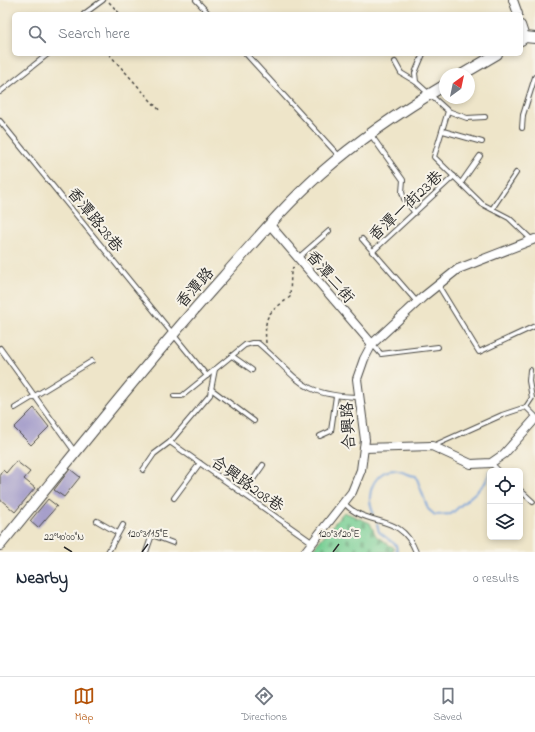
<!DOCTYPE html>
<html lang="en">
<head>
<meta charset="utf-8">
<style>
	:root { --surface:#fff; --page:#f2f2f3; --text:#1f2937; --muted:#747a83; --line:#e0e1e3; --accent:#b45309 }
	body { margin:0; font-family:"Indie Flower","LXGW WenKai TC",sans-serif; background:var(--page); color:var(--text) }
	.controls { position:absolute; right:12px; bottom:12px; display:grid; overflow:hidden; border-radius:6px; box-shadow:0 2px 6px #0003 }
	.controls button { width:36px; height:36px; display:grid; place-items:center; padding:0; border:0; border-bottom:1px solid var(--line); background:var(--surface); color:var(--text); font:20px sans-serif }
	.compass { position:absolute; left:439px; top:68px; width:36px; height:36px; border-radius:50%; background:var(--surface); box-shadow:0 2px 6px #0003; rotate:33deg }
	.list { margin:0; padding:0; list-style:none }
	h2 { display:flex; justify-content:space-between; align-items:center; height:52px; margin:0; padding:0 16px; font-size:17px }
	h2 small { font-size:13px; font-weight:400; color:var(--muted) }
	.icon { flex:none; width:22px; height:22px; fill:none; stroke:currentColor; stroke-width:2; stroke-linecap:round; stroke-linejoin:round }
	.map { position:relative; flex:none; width:535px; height:552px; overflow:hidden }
	.search { position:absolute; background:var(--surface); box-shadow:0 2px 6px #0003; left:12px; right:12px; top:12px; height:44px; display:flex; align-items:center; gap:10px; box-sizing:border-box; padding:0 14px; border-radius:6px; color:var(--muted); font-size:15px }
	.sheet { height:124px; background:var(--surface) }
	nav { display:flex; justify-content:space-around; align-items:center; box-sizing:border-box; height:56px; border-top:1px solid var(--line); background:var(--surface); font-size:11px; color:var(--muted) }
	nav a { display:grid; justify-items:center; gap:2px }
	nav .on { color:var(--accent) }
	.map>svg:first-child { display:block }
</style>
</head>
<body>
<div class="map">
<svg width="535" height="552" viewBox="0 0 535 552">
	<defs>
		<pattern id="cemetery-stones" width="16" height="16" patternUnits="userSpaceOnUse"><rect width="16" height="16" fill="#78cf94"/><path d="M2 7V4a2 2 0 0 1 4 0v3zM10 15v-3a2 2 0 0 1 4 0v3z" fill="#63a879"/></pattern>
	</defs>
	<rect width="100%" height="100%" fill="#f7f3e8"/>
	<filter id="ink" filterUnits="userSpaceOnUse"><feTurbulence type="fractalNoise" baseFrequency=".025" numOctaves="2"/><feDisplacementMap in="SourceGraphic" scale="8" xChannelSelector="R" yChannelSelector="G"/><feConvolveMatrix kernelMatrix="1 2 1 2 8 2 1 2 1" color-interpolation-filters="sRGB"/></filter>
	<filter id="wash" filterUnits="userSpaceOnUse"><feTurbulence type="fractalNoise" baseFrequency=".012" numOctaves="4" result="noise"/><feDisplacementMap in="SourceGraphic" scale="16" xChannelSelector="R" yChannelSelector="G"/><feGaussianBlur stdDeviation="0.9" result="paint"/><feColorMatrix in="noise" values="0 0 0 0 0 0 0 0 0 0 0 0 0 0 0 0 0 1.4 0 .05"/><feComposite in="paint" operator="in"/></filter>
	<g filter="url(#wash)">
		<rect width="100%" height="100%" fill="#eee5c9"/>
		<path fill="url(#cemetery-stones)" stroke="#527d60" d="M344 512 370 523 376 536 394 548 392 552H310Z"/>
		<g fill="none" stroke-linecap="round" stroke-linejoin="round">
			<g stroke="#6f9dd7" stroke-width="2">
				<path d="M373 513C372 508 369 502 370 497 371 482 382 467 398 471 405 472 409 476 416 476L428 509 435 515 451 514 477 491 485 483 490 472"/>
				<path d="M377 524 379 532 396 545 397 552"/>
			</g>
		</g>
		<g id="blocks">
			<g fill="#a59eca">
				<path d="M34 408 49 427 31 445 14 428Z"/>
				<path d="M16 461 30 472 24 479 35 488 15 512 0 499V474L3 470 6 473Z"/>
				<path d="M70 469 80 477 64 497 54 490Z"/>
				<path d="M48 499 57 506 38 528 30 521Z"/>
			</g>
		</g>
	</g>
	<g filter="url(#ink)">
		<use href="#blocks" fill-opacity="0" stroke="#484743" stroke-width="1"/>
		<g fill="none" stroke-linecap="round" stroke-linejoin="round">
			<defs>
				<g id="service">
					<path d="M196 0 209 14"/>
					<path d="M84 14 103 0"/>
					<path d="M246 54 340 157"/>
					<path d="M423 54 415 73 416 82 448 111 434 157 482 204 509 218 532 240"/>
					<path d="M395 62 401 73 416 82"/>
					<path d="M0 92 48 54"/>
					<path d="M448 111 467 118 485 117"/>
					<path d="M0 121 207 376"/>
					<path d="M522 128 523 115 535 77"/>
					<path d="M443 131 482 142"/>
					<path d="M371 135 403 180 402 192 404 199 415 213"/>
					<path d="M461 183 480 156"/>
					<path d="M492 209 516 173"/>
					<path d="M362 239 417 302"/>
					<path d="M372 252 454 176"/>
					<path d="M298 258 329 231"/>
					<path d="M438 285 479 352 535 326"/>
					<path d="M372 344 381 354 438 347"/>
					<path d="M0 348 75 452"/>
					<path d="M232 356 252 370"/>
					<path d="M215 369 210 395 170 442 313 543"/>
					<path d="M211 389 254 421"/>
					<path d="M174 396H182L245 345 252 343H258C299 378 299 396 360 397"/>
					<path d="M526 407 535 416"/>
					<path d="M15 408 92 361"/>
					<path d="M320 436 331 431 336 396"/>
					<path d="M433 446 502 415 526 407 532 398 529 381 530 370"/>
					<path d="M491 463 499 471"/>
					<path d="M143 470 154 454 170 442"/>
					<path d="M520 490 533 502"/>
					<path d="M243 494 263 465"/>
					<path d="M174 498 200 463"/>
					<path d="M344 503C368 529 400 511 416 552"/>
					<path d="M97 521 118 533"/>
					<path d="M108 552 123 525"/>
					<path d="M146 552 152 535 173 543"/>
				</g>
				<g id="minor">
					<path d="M513 0 518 14"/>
					<path d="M521 25 525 37"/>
					<path d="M270 225 372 344"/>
					<path d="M364 448 432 446 471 464 491 463 504 454 535 419"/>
					<path d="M305 552 352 492 361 470 365 440 357 379 364 359 372 344 423 297 458 269 535 239"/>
				</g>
				<g id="tertiary">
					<path d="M521 40 525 37 535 38"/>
					<path d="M463 74 497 54"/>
					<path d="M0 545C74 455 146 363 224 276 255 241 286 204 321 173 360 139 401 111 445 85"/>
				</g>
			</defs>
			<use href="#service" stroke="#484743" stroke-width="6"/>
			<use href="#minor" stroke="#484743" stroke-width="10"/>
			<use href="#tertiary" stroke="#484743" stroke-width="12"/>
			<g stroke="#484743" stroke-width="1.5" stroke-dasharray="3 3" stroke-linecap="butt">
				<path d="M109 2 120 14"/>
				<path d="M109 54 161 112"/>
				<path d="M266 343C264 313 268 314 290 297L291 272 295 264"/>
			</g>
			<use href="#service" stroke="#fff" stroke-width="4"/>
			<use href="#minor" stroke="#fff" stroke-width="8"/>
			<use href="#tertiary" stroke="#fff" stroke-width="10"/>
		</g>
	</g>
	<path fill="none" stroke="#2b2b2b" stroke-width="1.5" d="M64 547 72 552M142 552 148 544M333 552 339 544"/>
	<g text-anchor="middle" stroke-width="4" stroke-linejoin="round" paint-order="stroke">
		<g font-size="16" fill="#2b2b2b" stroke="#f7f3e8">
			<text transform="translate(405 205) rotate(-43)" y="6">香潭一街23巷</text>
			<text transform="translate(96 219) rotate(51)" y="6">香潭路28巷</text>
			<text transform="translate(331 276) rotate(49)" y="6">香潭二街</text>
			<text transform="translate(194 287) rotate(-48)" y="6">香潭路</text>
			<text transform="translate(347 426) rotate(-93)" y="6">合興路</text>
			<text transform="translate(248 483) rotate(35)" y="6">合興路208巷</text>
		</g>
	</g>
	<g font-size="10" text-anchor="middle" fill="#2b2b2b" stroke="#f7f3e8" stroke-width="4" stroke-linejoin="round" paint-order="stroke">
		<text x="148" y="537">120°31'15"E</text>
		<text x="339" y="537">120°31'20"E</text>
		<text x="64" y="540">22°40'00"N</text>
	</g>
</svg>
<div class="controls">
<button><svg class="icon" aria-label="locate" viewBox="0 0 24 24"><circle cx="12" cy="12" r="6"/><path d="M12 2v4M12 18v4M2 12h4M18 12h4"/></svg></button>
<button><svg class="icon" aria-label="layers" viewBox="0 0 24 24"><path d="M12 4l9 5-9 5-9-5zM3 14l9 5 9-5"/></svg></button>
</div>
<svg class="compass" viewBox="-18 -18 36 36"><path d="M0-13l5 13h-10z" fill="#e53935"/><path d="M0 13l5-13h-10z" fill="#747a83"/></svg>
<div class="search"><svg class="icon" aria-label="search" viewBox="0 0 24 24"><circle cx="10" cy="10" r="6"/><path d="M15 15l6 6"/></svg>Search here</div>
</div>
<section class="sheet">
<h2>Nearby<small>0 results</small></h2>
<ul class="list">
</ul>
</section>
<nav>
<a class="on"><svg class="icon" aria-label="map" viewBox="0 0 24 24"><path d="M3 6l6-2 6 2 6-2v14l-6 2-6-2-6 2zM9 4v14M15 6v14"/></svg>Map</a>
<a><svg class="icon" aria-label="directions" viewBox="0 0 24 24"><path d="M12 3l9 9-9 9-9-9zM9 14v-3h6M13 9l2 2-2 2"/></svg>Directions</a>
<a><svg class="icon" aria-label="saved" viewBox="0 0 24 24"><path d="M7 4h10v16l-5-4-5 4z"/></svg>Saved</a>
</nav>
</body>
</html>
